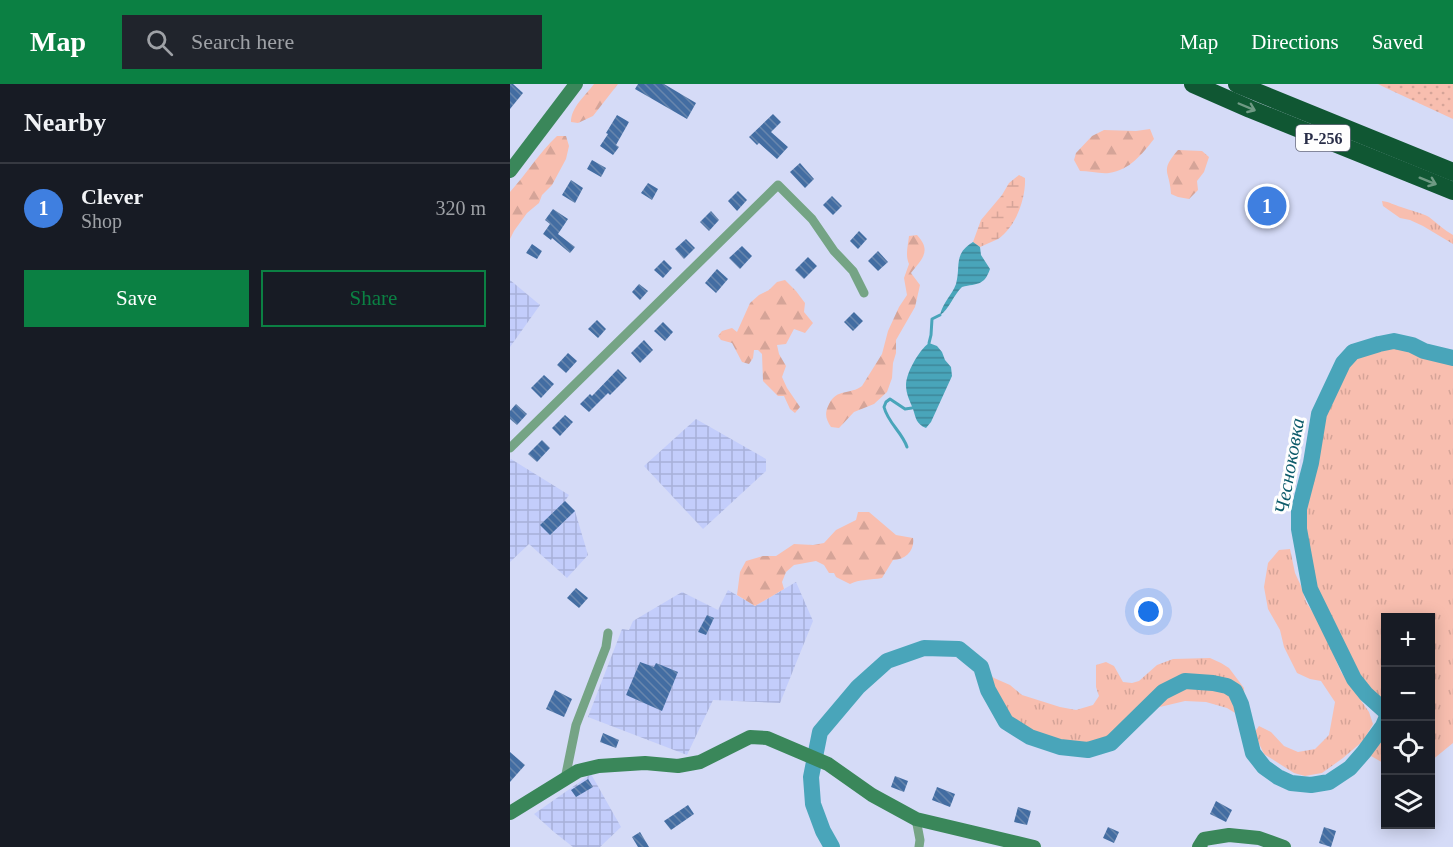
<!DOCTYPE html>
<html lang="en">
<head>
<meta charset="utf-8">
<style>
	:root { --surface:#171b24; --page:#20242c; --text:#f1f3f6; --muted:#9ea1a6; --line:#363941; --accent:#0b8043 }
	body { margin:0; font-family:Georgia,serif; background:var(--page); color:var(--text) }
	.controls { position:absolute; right:18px; bottom:18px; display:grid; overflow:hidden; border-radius:0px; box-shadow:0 3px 15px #0003 }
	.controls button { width:54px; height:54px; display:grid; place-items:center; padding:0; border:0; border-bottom:2px solid var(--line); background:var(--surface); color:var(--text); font:30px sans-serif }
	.you { position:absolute; left:639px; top:528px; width:21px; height:21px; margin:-15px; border:4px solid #fff; border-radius:50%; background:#1a73e8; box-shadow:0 0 0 9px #1a73e833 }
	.badge { display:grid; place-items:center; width:39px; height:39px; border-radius:50%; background:var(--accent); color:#fff; font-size:20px; font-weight:700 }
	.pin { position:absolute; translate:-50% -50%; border:3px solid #fff; box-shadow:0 2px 6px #0006 }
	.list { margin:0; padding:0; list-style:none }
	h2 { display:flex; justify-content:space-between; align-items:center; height:78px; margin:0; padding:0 24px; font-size:26px }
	h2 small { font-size:20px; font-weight:400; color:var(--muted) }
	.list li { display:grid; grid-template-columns:39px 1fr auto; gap:18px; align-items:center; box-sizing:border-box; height:90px; padding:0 24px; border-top:2px solid var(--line) }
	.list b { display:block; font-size:22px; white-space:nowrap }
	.list p { margin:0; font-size:20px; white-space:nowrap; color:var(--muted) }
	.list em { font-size:20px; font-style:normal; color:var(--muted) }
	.actions { display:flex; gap:12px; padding:18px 24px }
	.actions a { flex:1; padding:14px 0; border:2px solid var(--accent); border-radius:0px; text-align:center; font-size:21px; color:var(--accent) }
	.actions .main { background:var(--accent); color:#fff }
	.icon { flex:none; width:33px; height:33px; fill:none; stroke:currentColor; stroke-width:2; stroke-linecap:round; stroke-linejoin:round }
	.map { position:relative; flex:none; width:943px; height:763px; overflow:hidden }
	header { display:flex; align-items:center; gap:36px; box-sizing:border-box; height:84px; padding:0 30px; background:var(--accent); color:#fff }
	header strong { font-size:28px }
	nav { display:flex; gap:33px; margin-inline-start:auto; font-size:21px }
	.search { width:420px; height:54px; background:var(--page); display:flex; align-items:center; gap:15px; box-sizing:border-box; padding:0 21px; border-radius:0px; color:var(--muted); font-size:22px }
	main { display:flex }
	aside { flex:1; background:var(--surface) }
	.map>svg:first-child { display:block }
</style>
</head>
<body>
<header>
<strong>Map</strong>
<div class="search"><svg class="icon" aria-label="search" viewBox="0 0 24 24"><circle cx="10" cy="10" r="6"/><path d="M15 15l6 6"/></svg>Search here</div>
<nav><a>Map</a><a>Directions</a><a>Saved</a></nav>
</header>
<main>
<aside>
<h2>Nearby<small></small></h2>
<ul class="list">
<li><span class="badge" style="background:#3f7fe0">1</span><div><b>Clever</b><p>Shop</p></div><em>320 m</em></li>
</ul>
<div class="actions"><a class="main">Save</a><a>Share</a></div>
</aside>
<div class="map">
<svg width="943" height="763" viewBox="0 0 943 763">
	<defs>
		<pattern id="industrial-grid" width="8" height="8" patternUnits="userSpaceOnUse" patternTransform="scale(1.5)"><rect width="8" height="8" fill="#c3cdfb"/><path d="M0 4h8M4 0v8" fill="none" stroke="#a8b0d9"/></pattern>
		<pattern id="grass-tufts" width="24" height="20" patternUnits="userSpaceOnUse" patternTransform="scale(1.5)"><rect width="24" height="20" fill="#f8beaf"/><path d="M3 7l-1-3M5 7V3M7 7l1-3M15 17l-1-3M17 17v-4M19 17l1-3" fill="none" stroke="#d5a498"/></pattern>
		<pattern id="forest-firs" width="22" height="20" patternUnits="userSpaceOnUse" patternTransform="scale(1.5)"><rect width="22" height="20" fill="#f8beaf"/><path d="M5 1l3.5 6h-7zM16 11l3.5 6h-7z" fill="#d5a498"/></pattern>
		<pattern id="wetland-marsh" width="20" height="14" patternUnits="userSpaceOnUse" patternTransform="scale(1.5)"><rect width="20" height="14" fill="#f8beaf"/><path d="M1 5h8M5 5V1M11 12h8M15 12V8" fill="none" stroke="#d5a498"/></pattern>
		<pattern id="garden-dots" width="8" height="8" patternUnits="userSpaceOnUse" patternTransform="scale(1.5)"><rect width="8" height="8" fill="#f8beaf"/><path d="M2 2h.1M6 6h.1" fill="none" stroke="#d5a498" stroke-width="1.8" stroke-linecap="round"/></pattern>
		<pattern id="water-rules" width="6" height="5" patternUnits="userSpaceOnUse" patternTransform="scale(1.5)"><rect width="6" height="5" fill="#49a5ba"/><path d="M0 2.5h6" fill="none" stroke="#3d8799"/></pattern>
		<pattern id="building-back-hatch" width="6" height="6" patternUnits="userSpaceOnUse" patternTransform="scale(1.5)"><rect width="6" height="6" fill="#436da2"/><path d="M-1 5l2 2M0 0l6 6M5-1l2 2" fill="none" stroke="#6886ad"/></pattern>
	</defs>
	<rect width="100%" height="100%" fill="#d5dbf7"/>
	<g fill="url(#industrial-grid)">
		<path d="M0 196 30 221 0 263Z"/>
		<path d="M186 335 256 375V387L193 445 134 382Z"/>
		<path d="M1 375 59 411 55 417 65 427 78 471 57 494 19 460 0 478V376Z"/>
		<path d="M286 498 303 537 270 619 203 616 177 671 78 633 112 545 119 546 123 537 172 508 208 526 218 506 245 522Z"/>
		<path d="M81 690 111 743 90 763H63L44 748 24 730Z"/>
	</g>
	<g fill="url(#grass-tufts)">
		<path d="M872 117C880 118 884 121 891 123 901 127 910 128 919 133 927 139 934 146 943 151V160L913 142 900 136 890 134 873 122Z"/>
		<path d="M884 257C904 261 923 270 943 274V659L921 677 920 534H876L875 628 856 610 844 595 800 505 789 445V425L801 379 809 330 833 279 843 268 869 260Z"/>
		<path d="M780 465 785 489 791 502 796 518 810 539 831 588 859 628 863 640 853 657 833 674 812 689 795 692 784 689 754 670 744 649 749 642 761 648 774 662 788 668 805 665 819 651 825 618 811 597 800 595 787 589 774 563 770 546 758 525 754 503 758 479 769 466Z"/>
		<path d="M700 574 711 579 719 584 734 604 735 635 717 624 696 618 675 617 633 627 601 659 578 666 550 663 520 653 496 638 478 606 471 583 484 594 500 601 512 611 550 623 566 626 583 621 589 612 586 603V581L596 578 604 582 613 598 622 599 629 597 647 581 663 575Z"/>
		<path d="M875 635V680L854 668 873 642Z"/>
	</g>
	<g fill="url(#forest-firs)">
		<path d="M84 0H108L83 32 68 39 61 38C61 23 76 11 84 0Z"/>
		<path d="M640 45 644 55C632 70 620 86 599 89 590 90 579 87 570 87L564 76 566 69 582 52 594 46 626 47Z"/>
		<path d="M47 52H56L59 62 56 75 42 101 32 111 29 119 17 129 4 147 0 155V108C17 89 29 69 47 52Z"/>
		<path d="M668 66 692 67 699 73 694 88 687 97 688 106 679 115 668 113 661 110C660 86 649 88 668 66Z"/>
		<path d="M407 151C422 167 412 175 401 189L410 201 405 223 386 256V269L383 279 382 294 377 308 364 320 344 328 329 344 321 343C316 335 314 330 319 320 327 304 340 311 352 302L372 270 378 247 389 223 397 211 394 194 399 180C395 171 398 162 399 152Z"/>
		<path d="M275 196 286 207 295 219 294 228 303 239 295 249 284 245 276 260 267 261 269 270 276 282 272 293 277 304 290 323 285 329 280 325 274 312H268L253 297 252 270 248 266H244L243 274 239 280 232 278 222 259 211 256 208 252 212 247 222 244 227 248 240 219 249 211 259 206 267 198Z"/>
		<path d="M348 428H359L386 451 403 454C405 466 396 476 383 476L372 494C361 496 349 495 340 500L326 493 324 489H319L314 481 306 477 284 481 276 488 272 498 274 505 245 522 227 511 230 488 236 477 253 472H266L284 460 303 461 314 459 326 446 346 436Z"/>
	</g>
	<path fill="url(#wetland-marsh)" d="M509 91 515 94C516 114 506 143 488 155 482 158 476 160 470 163L463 158 471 136 492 111 499 99Z"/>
	<path fill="url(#garden-dots)" d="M868 0H943V35L876 4Z"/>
	<g fill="url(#water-rules)">
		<path d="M463 158 470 163 471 171 480 185C474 202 468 199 452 203 444 210 439 226 430 231 433 218 442 211 446 200 451 182 443 170 463 158Z"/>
		<path d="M419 259 427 262 432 268 435 276 441 283 442 292 421 338 416 344C406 340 406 334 403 325 400 317 396 310 396 301 396 289 409 266 419 259Z"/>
	</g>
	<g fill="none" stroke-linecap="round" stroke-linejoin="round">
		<g stroke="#49a5ba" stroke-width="3">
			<path d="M419 259 421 251 422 235 430 231"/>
			<path d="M397 363C392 348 378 339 374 323L376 318 380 315 395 325 402 324"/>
		</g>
		<g stroke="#49a5ba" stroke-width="16">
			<path d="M876 628 856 610 844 595 800 505 789 445V425L801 379 809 330 833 279 843 268 869 260 884 257 902 261 914 267 943 274"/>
			<path d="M322 763 313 747 303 720 301 693 310 648 348 603 377 577 414 564 449 565 471 583 478 606 496 638 520 653 550 663 578 666 601 659 653 608 675 597 703 599 717 602 725 607 731 620 743 669 754 683 768 693 781 699 801 701 819 698 840 684 854 668 873 642 876 635"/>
		</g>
	</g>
	<g fill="url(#building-back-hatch)">
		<path d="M0 0H3L13 9 0 25Z"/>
		<path d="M128 0H154L186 19 177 35 125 5Z"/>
		<path d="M263 30 271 38 261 48 278 63 267 75 249 59 247 61 239 53Z"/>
		<path d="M107 31 119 38 106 61 109 63 103 71 90 62 98 50 96 49Z"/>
		<path d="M82 76 96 84 91 93 77 85Z"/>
		<path d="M290 79 304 95 295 104 280 88Z"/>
		<path d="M61 96 73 104 65 119 52 111Z"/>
		<path d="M138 99 148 105 142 116 131 109Z"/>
		<path d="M228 107 237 116 227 127 218 117Z"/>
		<path d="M759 108 773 113 764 132 751 127Z"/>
		<path d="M322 112 332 122 323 131 313 121Z"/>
		<path d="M43 125 58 135 48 150 65 163 60 169 42 154 41 156 33 150 40 140 35 136Z"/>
		<path d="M201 127 209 136 199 147 190 138Z"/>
		<path d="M349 147 357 155 348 165 340 157Z"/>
		<path d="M176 155 185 164 174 175 165 165Z"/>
		<path d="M22 160 32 167 27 175 16 169Z"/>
		<path d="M232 162 242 172 230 185 219 174Z"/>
		<path d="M368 167 378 178 368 187 358 177Z"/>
		<path d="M298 173 307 182 294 195 285 186Z"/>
		<path d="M154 176 162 184 153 194 144 186Z"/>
		<path d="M207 185 218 195 206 209 195 199Z"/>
		<path d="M129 200 138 207 130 216 122 208Z"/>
		<path d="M344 228 353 237 343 247 334 238Z"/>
		<path d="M87 236 96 245 88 254 78 245Z"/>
		<path d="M153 238 163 248 155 257 144 247Z"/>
		<path d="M134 256 143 266 130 279 121 269Z"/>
		<path d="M58 269 67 277 56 289 47 281Z"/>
		<path d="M108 285 117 294 100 311 98 309 79 328 70 320 80 310 82 312Z"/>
		<path d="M34 291 44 300 31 314 21 304Z"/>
		<path d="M6 320 17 330 7 341 0 335V327Z"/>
		<path d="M55 331 63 338 50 352 42 344Z"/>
		<path d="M32 356 40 364 27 378 18 370Z"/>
		<path d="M55 417 65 427 40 451 30 441Z"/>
		<path d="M66 504 78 514 69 524 57 514Z"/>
		<path d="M197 531 204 534 196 551 188 548Z"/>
		<path d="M130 578 144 583 146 579 168 588 152 627 116 611Z"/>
		<path d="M45 606 62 615 54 633 36 625Z"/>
		<path d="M93 649 109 656 106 664 90 658Z"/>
		<path d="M0 668 15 681 0 698Z"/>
		<path d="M385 692 398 697 394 708 381 703Z"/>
		<path d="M78 695 83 703 66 713 61 706Z"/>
		<path d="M427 703 445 710 440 723 422 716Z"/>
		<path d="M706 717 722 726 716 738 700 730Z"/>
		<path d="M178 721 184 730 161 746 154 737Z"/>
		<path d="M508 723 521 727 517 741 504 738Z"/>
		<path d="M598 743 609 748 604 759 593 754Z"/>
		<path d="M814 743 826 747 821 763 809 759Z"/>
		<path d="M130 748 139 763H128L122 753Z"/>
	</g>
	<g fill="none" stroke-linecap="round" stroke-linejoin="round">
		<g stroke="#75a485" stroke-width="9">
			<path d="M0 364 268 101 302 135 324 167 343 187 354 209"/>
			<path d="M55 695 66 641 96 563 98 549"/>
			<path d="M406 735 410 756 409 763"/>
		</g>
		<g stroke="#3a875a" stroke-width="14">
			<path d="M0 87 66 0"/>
			<path d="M0 729 68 687 89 682 135 679 168 682 190 678 240 653 257 654 318 680 362 711 406 735 524 763"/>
			<path d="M689 763 694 755 719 751 749 754 774 763"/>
		</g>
		<g stroke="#105733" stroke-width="18">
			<path d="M683 0 740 25 943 107"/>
			<path d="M727 0 943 88"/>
		</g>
	</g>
	<defs><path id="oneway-shaft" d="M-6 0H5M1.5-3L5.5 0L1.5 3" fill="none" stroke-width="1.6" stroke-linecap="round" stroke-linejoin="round" transform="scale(1.5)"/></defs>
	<g stroke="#6f9a84">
		<use href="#oneway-shaft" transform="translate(737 23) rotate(23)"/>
		<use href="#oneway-shaft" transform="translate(918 97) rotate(22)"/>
	</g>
	<g text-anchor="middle" stroke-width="6" stroke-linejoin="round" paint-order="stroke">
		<rect fill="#fefefe" stroke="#696c7f" stroke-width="1.5" x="786" y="41" width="54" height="26" rx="4.5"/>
		<g font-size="16" font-weight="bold" fill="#292e48">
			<text x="813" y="60">Р-256</text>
		</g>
		<g font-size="20" font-style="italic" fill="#0c5b6a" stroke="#fefefe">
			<text transform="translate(779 382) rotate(-80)" y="7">Чесноковка</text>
		</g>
	</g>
</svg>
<div class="controls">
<button>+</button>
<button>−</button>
<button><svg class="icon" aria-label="locate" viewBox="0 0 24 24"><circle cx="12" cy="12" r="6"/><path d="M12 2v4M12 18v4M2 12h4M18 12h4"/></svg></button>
<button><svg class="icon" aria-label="layers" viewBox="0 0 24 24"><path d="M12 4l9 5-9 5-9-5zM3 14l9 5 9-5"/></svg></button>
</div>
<div class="you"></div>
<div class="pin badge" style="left:757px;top:122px;background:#3f7fe0">1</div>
</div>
</main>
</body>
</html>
